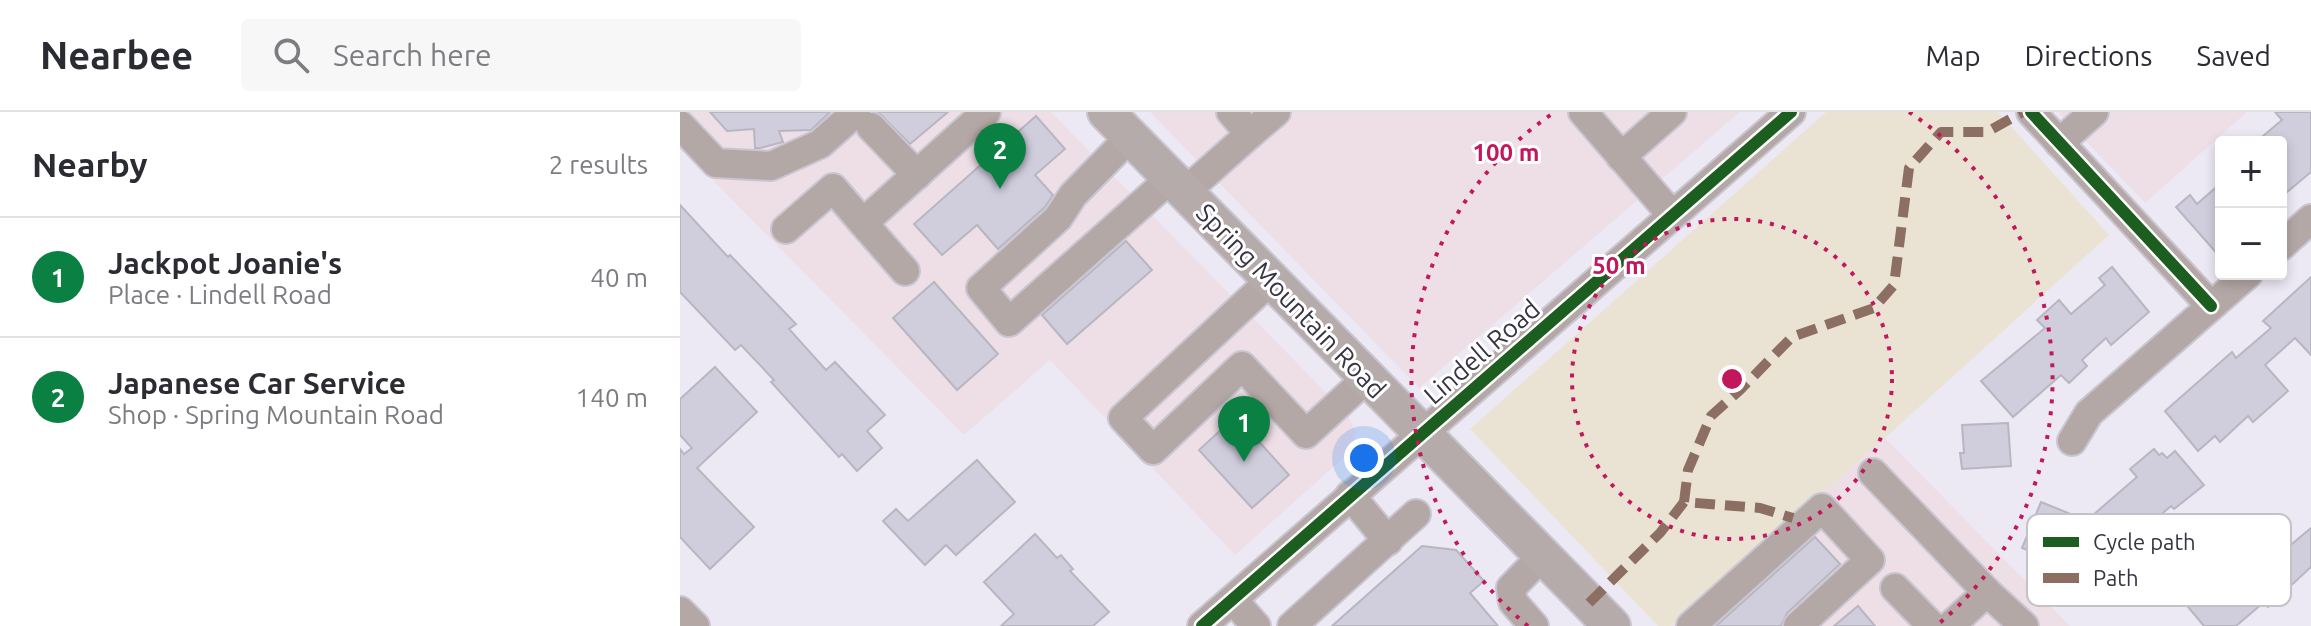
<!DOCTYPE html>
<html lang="en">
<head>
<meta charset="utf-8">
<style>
	:root { --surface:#fff; --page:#f7f7f7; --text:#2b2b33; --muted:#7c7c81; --line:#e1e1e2; --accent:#0b8043 }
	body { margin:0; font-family:Ubuntu,sans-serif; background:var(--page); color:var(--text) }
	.controls { position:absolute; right:24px; top:24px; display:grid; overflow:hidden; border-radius:8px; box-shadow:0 4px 12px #0003 }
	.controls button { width:72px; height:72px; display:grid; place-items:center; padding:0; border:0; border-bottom:2px solid var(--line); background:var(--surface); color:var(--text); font:40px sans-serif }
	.you { position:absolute; left:684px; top:346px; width:28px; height:28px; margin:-20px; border:6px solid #fff; border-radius:50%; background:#1a73e8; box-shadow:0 0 0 12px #1a73e833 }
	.badge { display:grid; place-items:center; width:52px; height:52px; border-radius:50%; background:var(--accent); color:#fff; font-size:26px; font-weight:700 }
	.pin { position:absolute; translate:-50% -66px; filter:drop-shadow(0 2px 4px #0008) }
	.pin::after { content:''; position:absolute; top:42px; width:28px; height:24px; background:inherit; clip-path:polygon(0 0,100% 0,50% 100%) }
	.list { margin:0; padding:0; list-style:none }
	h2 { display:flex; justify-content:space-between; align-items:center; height:104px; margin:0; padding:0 32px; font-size:34px }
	h2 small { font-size:26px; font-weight:400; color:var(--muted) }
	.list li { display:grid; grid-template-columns:52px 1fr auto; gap:24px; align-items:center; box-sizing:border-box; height:120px; padding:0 32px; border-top:2px solid var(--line) }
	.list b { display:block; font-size:30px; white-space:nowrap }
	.list p { margin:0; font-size:26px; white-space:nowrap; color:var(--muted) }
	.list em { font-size:26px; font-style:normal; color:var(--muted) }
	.icon { flex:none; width:44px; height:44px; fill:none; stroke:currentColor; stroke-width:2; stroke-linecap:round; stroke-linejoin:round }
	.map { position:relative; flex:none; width:1631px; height:514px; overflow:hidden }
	header { display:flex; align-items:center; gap:48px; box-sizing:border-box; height:112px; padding:0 40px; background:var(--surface); border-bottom:2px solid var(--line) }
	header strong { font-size:38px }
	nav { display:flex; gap:44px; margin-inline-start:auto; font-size:28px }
	.search { width:560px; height:72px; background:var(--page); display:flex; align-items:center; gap:20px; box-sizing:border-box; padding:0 28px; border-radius:8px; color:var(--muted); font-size:30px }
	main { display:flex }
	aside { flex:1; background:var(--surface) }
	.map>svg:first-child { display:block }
</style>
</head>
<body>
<header>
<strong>Nearbee</strong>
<div class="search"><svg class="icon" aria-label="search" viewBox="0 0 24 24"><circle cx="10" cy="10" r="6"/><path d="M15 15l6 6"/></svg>Search here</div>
<nav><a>Map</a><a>Directions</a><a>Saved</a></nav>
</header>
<main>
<aside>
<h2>Nearby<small>2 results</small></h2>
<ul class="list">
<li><span class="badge">1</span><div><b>Jackpot Joanie's</b><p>Place · Lindell Road</p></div><em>40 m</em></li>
<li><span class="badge">2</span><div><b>Japanese Car Service</b><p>Shop · Spring Mountain Road</p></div><em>140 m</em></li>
</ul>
</aside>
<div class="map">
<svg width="1631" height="514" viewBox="0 0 1631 514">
	<rect width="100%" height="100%" fill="#ece9f5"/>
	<g fill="#eedfe7">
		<path d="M0 0H371L668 303 676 321 669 341 555 443 370 248 284 323 0 35Z"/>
		<path d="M470 0H1060L739 276Z"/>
		<path d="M1378 0H1567L1465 91Z"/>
		<path d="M1205 326 1390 514H991L1113 406Z"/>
	</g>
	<path fill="#eae3d4" d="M1146 0H1318L1429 123 1205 326 991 514H978L790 317Z"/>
	<g fill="#d0cddd" stroke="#b8b6c1" stroke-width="2">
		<path d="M30 0H150L131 18 99 19 103 30 80 36H75L74 17 47 19Z"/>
		<path d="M198 0H268L230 32Z"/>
		<path d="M1595 0H1631V60L1601 85V30H1576L1602 8Z"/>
		<path d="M356 4 385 37 355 63 373 83 365 95 318 137 297 113 262 143 234 112Z"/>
		<path d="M1541 71V146L1496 95 1510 83 1517 92Z"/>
		<path d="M0 93 48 145 50 143 116 212 109 217 146 258 155 250 205 303 187 319 202 336 177 359 162 342 159 345 91 270 94 268 61 233 55 238 0 180Z"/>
		<path d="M446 129 472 158 387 232 362 203Z"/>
		<path d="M1432 155 1469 200 1431 233 1426 226 1402 248 1407 254 1389 271 1381 263 1333 305 1301 269 1365 216 1357 208 1379 188 1391 202 1425 173 1419 166Z"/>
		<path d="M1631 165V243L1615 226 1585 253 1608 279 1573 310 1568 304 1540 330 1535 324 1518 339 1485 299 1552 240 1556 246 1591 216 1583 209Z"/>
		<path d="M254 170 318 242 277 278 213 206Z"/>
		<path d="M35 255 77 300 17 356 74 415 30 457 0 425V337L4 342 12 336 0 323V287Z"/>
		<path d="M556 304 609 363 572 396 519 338Z"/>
		<path d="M1328 311 1331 354 1282 357 1280 341H1284L1282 313Z"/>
		<path d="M1474 337 1479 343 1482 341 1487 346 1495 339 1524 373 1494 397 1491 394 1442 436 1413 403 1457 365 1450 357Z"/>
		<path d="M297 348 335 390 276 443 266 433 245 453 203 409 216 397 228 409Z"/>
		<path d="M1361 390 1403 407 1381 460 1363 453 1366 446 1342 436Z"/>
		<path d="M1631 416V455L1588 495 1583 491 1556 514H1524L1503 489 1573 428 1582 438 1591 430 1601 441Z"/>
		<path d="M355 422 377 446 381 443 393 457 390 459 429 500 413 514H321L334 502 304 470Z"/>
		<path d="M1135 425 1160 452 1107 501 1101 514H1036Z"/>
		<path d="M742 434 776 438 804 469 790 481 818 514H652Z"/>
		<path d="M1178 494 1195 514H1154Z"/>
	</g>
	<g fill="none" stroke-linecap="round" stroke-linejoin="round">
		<defs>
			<g id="minor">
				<path d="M903 0 992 103"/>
				<path d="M1351 0 1531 194"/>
				<path d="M0 13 36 51 91 54 140 32 176 0"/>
				<path d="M191 15 237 63"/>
				<path d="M570 22 596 0"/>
				<path d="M450 25 393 83 378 106 301 176 329 210 491 66"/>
				<path d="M1379 31 1414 0"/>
				<path d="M941 45 992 0"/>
				<path d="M505 80 570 22 551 0"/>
				<path d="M106 117 153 76 183 111"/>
				<path d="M1601 134 1631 107"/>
				<path d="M225 159 183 111 306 0"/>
				<path d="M591 168 443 306 473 338 562 254 626 322 687 266"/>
				<path d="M1392 329 1409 301 1568 162"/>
				<path d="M1193 361 1307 480 1270 514"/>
				<path d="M670 383 708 429"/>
				<path d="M1215 476 1252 514"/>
				<path d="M1307 480 1344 514"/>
				<path d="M553 488 576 514"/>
				<path d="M0 499 15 514"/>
				<path d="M522 514 1111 0"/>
				<path d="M612 514 736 402"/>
				<path d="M854 514 833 490 831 476 862 444"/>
				<path d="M1011 514 1142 396 1190 448 1118 514"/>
			</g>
			<path id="major" d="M426 0 932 514"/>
		</defs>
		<use href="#minor" stroke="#c9c6d1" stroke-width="32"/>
		<use href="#major" stroke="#c9c6d1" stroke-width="40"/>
		<use href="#minor" stroke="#b4a8a6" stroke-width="28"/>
		<use href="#major" stroke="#b5abaa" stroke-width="36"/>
		<g stroke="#8d6e63" stroke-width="10" stroke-dasharray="20 10" stroke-linecap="butt">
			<path d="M1004 390 1008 358 1031 304 1060 278 1112 225 1194 196 1214 173 1229 56 1261 20H1307L1343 0"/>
			<path d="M909 491 980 421 1004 390 1080 396 1113 406"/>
		</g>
		<defs>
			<g id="cycleway">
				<path d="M1351 0 1531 194"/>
				<path d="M522 514 1111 0"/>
			</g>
		</defs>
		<use href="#cycleway" stroke="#fff" stroke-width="17"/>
		<use href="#cycleway" stroke="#1b5e20" stroke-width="12"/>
	</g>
	<g fill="none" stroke="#c2185b" stroke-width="4" stroke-dasharray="4 8">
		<circle cx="1052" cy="267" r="160"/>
		<path d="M848 514A320 320 0 0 1 875 0M1229 0A320 320 0 0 1 1256 514"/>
	</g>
	<g text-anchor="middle" stroke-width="6" stroke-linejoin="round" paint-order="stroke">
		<g font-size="26" fill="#383543" stroke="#fff">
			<text transform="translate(611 189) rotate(46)" y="9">Spring Mountain Road</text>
			<text transform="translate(802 240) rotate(-41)" y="9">Lindell Road</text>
		</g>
	</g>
	<rect x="1347" y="402" width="264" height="92" rx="12" fill="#fff" stroke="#c3c2c7" stroke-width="2"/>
	<rect x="1363" y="425" width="36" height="10" fill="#1b5e20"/>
	<rect x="1363" y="461" width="36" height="10" fill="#8d6e63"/>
	<g font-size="22" fill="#383543">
		<text x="1413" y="438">Cycle path</text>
		<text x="1413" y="474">Path</text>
	</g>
	<circle cx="1052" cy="267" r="12" fill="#c2185b" stroke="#fff" stroke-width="4"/>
	<g font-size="24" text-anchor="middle" font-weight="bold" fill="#c2185b" stroke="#fff" stroke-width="6" stroke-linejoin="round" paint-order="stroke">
		<text x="826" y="49">100 m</text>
		<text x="939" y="162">50 m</text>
	</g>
</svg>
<div class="controls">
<button>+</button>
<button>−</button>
</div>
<div class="you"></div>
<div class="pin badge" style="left:564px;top:350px">1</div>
<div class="pin badge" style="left:320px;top:77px">2</div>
</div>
</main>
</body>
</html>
